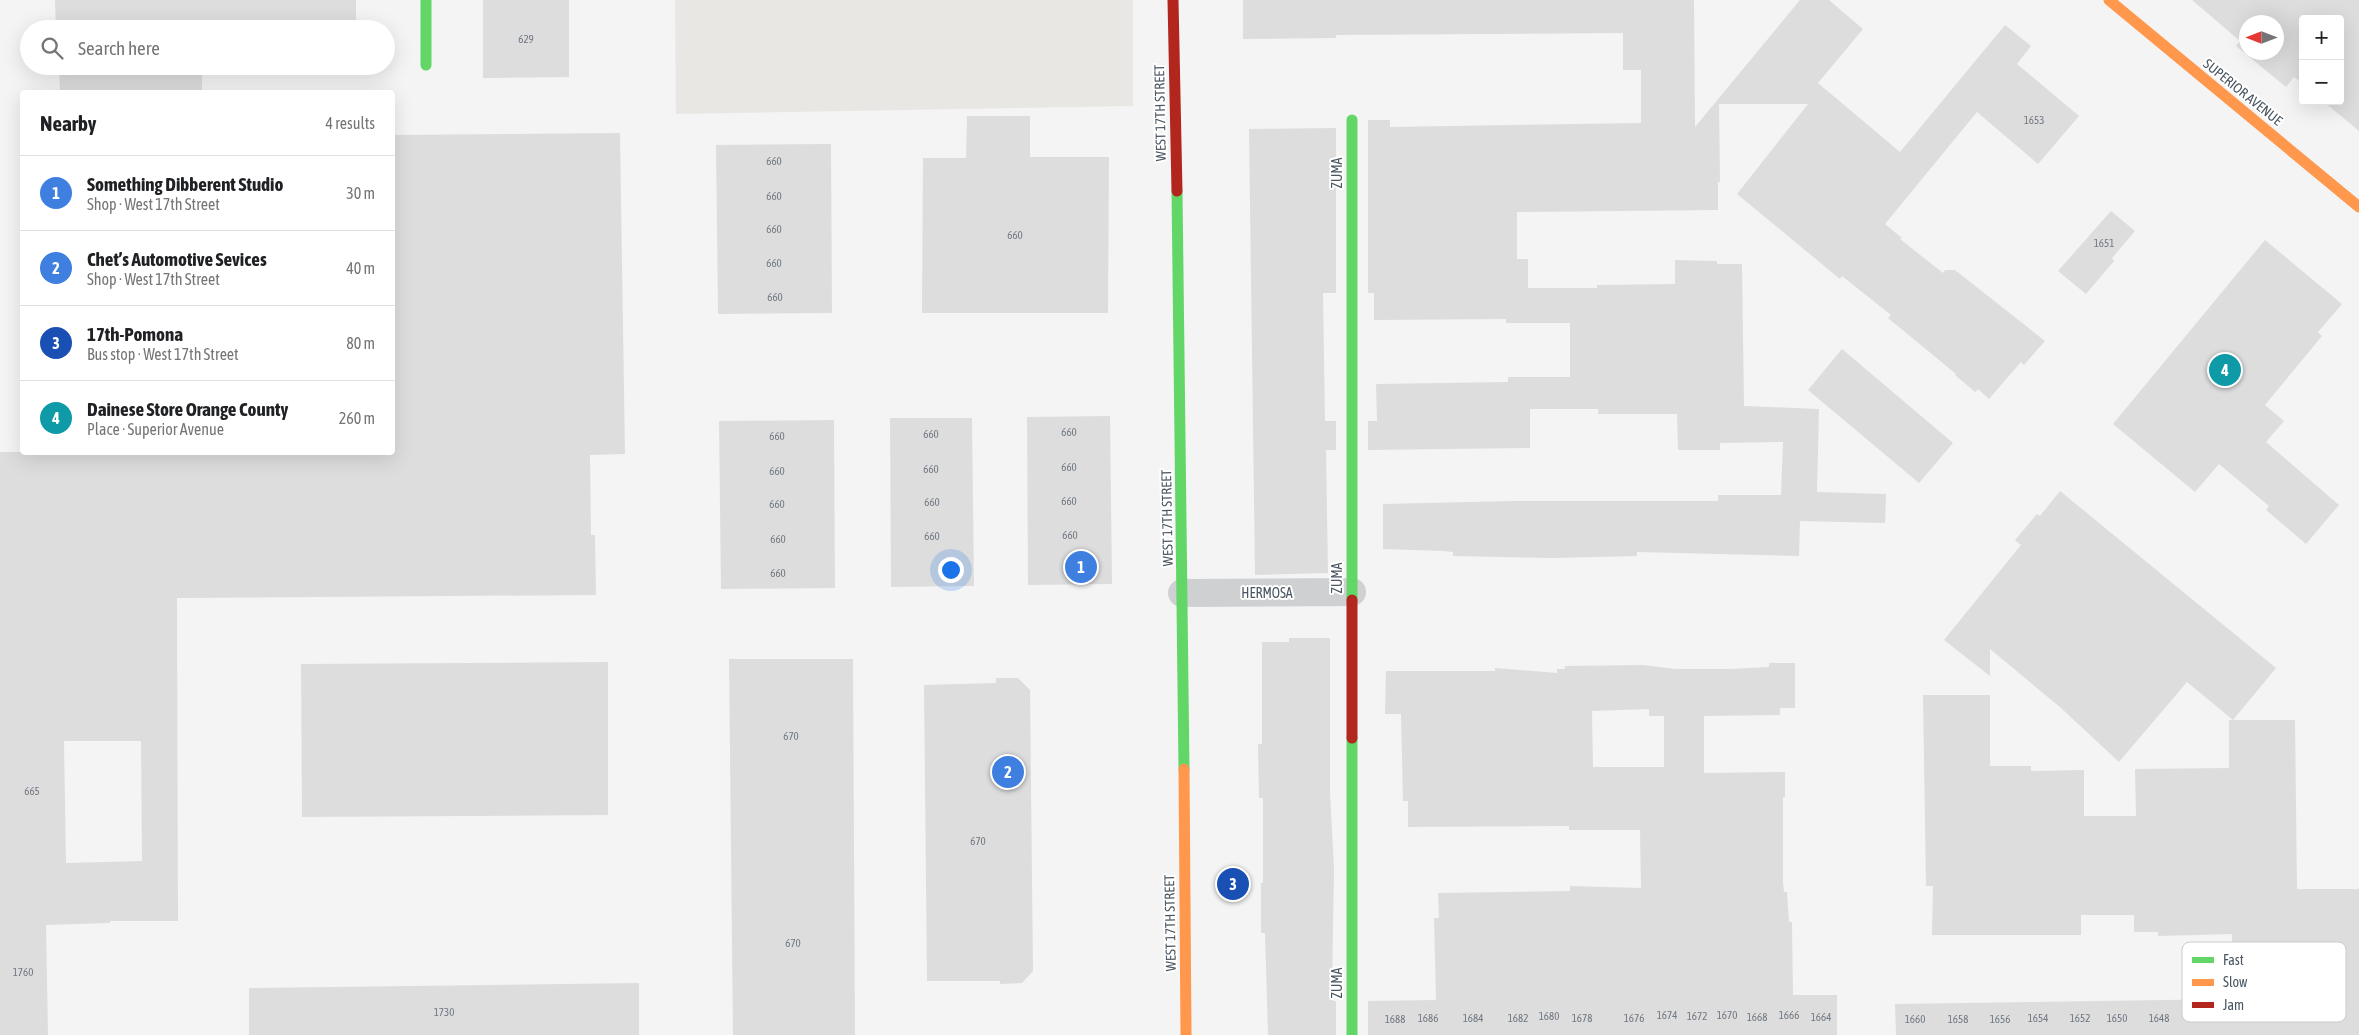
<!DOCTYPE html>
<html lang="en">
<head>
<meta charset="utf-8">
<style>
	:root { --surface:#fff; --page:#f2f2f2; --text:#202124; --muted:#757577; --line:#e0e0e0; --accent:#868d94 }
	body { margin:0; font-family:"Asap Condensed",sans-serif; background:var(--page); color:var(--text) }
	.controls { position:absolute; right:15px; top:15px; display:grid; overflow:hidden; border-radius:5px; box-shadow:0 5px 20px #0002 }
	.controls button { width:45px; height:45px; display:grid; place-items:center; padding:0; border:0; border-bottom:1px solid var(--line); background:var(--surface); color:var(--text); font:25px sans-serif }
	.compass { position:absolute; left:2239px; top:15px; width:45px; height:45px; border-radius:50%; background:var(--surface); box-shadow:0 5px 20px #0002; rotate:270deg }
	.you { position:absolute; left:950px; top:569px; width:18px; height:18px; margin:-12px; border:4px solid #fff; border-radius:50%; background:#1a73e8; box-shadow:0 0 0 8px #1a73e833 }
	.badge { display:grid; place-items:center; width:32px; height:32px; border-radius:50%; background:var(--accent); color:#fff; font-size:16px; font-weight:700 }
	.pin { position:absolute; translate:-50% -50%; border:2px solid #fff; box-shadow:0 1px 5px #0006 }
	.list { margin:0; padding:0; list-style:none }
	h2 { display:flex; justify-content:space-between; align-items:center; height:65px; margin:0; padding:0 20px; font-size:21px }
	h2 small { font-size:16px; font-weight:400; color:var(--muted) }
	.list li { display:grid; grid-template-columns:32px 1fr auto; gap:15px; align-items:center; box-sizing:border-box; height:75px; padding:0 20px; border-top:1px solid var(--line) }
	.list b { display:block; font-size:19px; white-space:nowrap }
	.list p { margin:0; font-size:16px; white-space:nowrap; color:var(--muted) }
	.list em { font-size:16px; font-style:normal; color:var(--muted) }
	.icon { flex:none; width:28px; height:28px; fill:none; stroke:currentColor; stroke-width:2; stroke-linecap:round; stroke-linejoin:round }
	.map { position:relative; flex:none; width:2359px; height:1035px; overflow:hidden }
	.search { position:absolute; background:var(--surface); box-shadow:0 5px 20px #0002; left:20px; top:20px; width:375px; height:55px; display:flex; align-items:center; gap:12px; box-sizing:border-box; padding:0 18px; border-radius:28px; color:var(--muted); font-size:19px }
	.panel { position:absolute; background:var(--surface); box-shadow:0 5px 20px #0002; left:20px; top:90px; width:375px; height:365px; border-radius:5px }
	.map>svg:first-child { display:block }
</style>
</head>
<body>
<div class="map">
<svg width="2359" height="1035" viewBox="0 0 2359 1035">
	<rect width="100%" height="100%" fill="#f4f4f4"/>
	<path fill="#e8e7e3" d="M675 0H1133V106L676 114Z"/>
	<g fill="#ddddde" fill-rule="evenodd">
		<path d="M55 0H356V29H56Z"/>
		<path d="M483 0H569V77L483 78Z"/>
		<path d="M1243 0H1694L1695 127 1800 0H1829L1863 29 1818 83 1900 152 2005 25 2031 46 2017 64 2079 116 2038 164 1977 112 1885 224 1902 238 1900 239 1943 273 1945 270H1955L2045 341 2024 365 2021 362 1989 399 1978 389 1975 392 1955 375 1956 374 1888 318 1891 315 1842 276 1840 279 1737 194 1808 104H1719L1720 183 1718 181V210L1517 212V259H1528V288H1597V285L1675 284V260L1717 261V264H1742L1744 406 1819 409 1817 492 1886 494 1885 523 1800 521 1799 556 1637 552V556L1554 558 1453 556V552L1443 551 1383 549V504L1512 501H1718V495H1781L1783 442 1720 443V450H1678L1677 414H1598V409H1530V448L1368 450V421H1377L1376 384 1508 382V377H1570V323H1506V319L1374 320V293H1368V120H1390V127L1641 123V70H1623V33L1336 35V38L1243 39Z"/>
		<path d="M2192 0H2359V131L2323 101H2340V19H2303V84L2294 77 2286 87 2236 46 2240 41ZM2246 22H2276V52H2246Z"/>
		<path d="M59 66H270V73H202V92H60Z"/>
		<path d="M967 116H1030V157H1109L1108 313H922L923 158H966Z"/>
		<path d="M1336 128V293H1323L1325 421H1336V450H1326L1328 573 1255 575 1249 129Z"/>
		<path d="M620 133 625 454 590 455 591 535H595L596 595 177 598 178 921H110V923L46 925 48 1035H0V452H392V135ZM64 741H141L142 861 66 863Z"/>
		<path d="M831 144 832 313 718 314 716 145Z"/>
		<path d="M2111 211 2135 231 2112 258 2114 261 2086 294 2058 271Z"/>
		<path d="M2265 240 2342 304 2318 332 2322 336 2265 405 2284 421 2266 442 2339 505 2306 544 2266 510 2269 506 2219 464 2195 492 2113 424Z"/>
		<path d="M1842 349 1953 443 1919 483 1808 390Z"/>
		<path d="M1110 416 1112 584 1028 585 1027 417Z"/>
		<path d="M890 418H972L974 586 891 587Z"/>
		<path d="M834 420 835 588 721 589 719 421Z"/>
		<path d="M2060 491 2276 668 2233 720H2295L2297 889H2359V1035H1896L1895 1004 2233 999 2232 934 2158 936V932H2134V915H2081V935H1932L1933 886H1926L1923 695H1990V766H2031V771L2084 770V816H2136L2135 769 2229 768V720H2233L2187 682 2119 762 2061 708 1990 649V676L1944 640 2021 545 2015 540 2037 514 2040 516Z"/>
		<path d="M1289 638H1330V792L1334 869 1332 987 1333 1001H1336V1035H1268L1265 933H1261V883H1263V798H1259L1258 744H1262V642H1289Z"/>
		<path d="M729 659H853L855 1035H733Z"/>
		<path d="M608 662V815L302 817 301 664Z"/>
		<path d="M1769 663H1795V708H1780V715L1704 716V773L1785 772V797H1783V882L1784 892H1787L1789 922H1792L1793 995H1837V1035H1368V1001L1436 1000 1434 918H1439L1438 893 1570 891V886L1641 888 1640 830H1569V826L1408 827V801H1403L1401 714H1385L1386 671H1495V668L1557 673V669H1565V666L1644 665 1675 669H1731L1769 667ZM1649 709V716H1664V767H1593L1592 711Z"/>
		<path d="M996 678H1018L1030 690 1033 971 1022 983 1000 984V981H927L924 685 996 683Z"/>
		<path d="M639 983V1035H249V988Z"/>
	</g>
	<g fill="none" stroke-linecap="round" stroke-linejoin="round">
		<path stroke="#ced0d2" stroke-width="28" d="M1182 593 1352 592"/>
		<g stroke="#63d668" stroke-width="11">
			<path d="M426 0V65"/>
			<path d="M1352 120V600"/>
			<path d="M1177 191 1184 769"/>
			<path d="M1352 738V1035"/>
		</g>
		<g stroke="#ff974d" stroke-width="11">
			<path d="M2109 0 2359 207"/>
			<path d="M1184 769 1186 1035"/>
		</g>
		<g stroke="#b3261e" stroke-width="11">
			<path d="M1173 0 1177 191"/>
			<path d="M1352 600V738"/>
		</g>
	</g>
	<g text-anchor="middle" stroke-width="4" stroke-linejoin="round" paint-order="stroke">
		<g font-size="11" fill="#707881">
			<text x="526" y="43">629</text>
			<text x="2034" y="124">1653</text>
			<text x="774" y="165">660</text>
			<text x="774" y="200">660</text>
			<text x="774" y="233">660</text>
			<text x="1015" y="239">660</text>
			<text x="2104" y="247">1651</text>
			<text x="774" y="267">660</text>
			<text x="775" y="301">660</text>
			<text x="1069" y="436">660</text>
			<text x="931" y="438">660</text>
			<text x="777" y="440">660</text>
			<text x="1069" y="471">660</text>
			<text x="931" y="473">660</text>
			<text x="777" y="475">660</text>
			<text x="1069" y="505">660</text>
			<text x="932" y="506">660</text>
			<text x="777" y="508">660</text>
			<text x="1070" y="539">660</text>
			<text x="932" y="540">660</text>
			<text x="778" y="543">660</text>
			<text x="778" y="577">660</text>
			<text x="791" y="740">670</text>
			<text x="32" y="795">665</text>
			<text x="978" y="845">670</text>
			<text x="793" y="947">670</text>
			<text x="23" y="976">1760</text>
			<text x="444" y="1016">1730</text>
			<text x="1667" y="1019">1674</text>
			<text x="1727" y="1019">1670</text>
			<text x="1789" y="1019">1666</text>
			<text x="1549" y="1020">1680</text>
			<text x="1697" y="1020">1672</text>
			<text x="1757" y="1021">1668</text>
			<text x="1821" y="1021">1664</text>
			<text x="1428" y="1022">1686</text>
			<text x="1473" y="1022">1684</text>
			<text x="1518" y="1022">1682</text>
			<text x="1582" y="1022">1678</text>
			<text x="1634" y="1022">1676</text>
			<text x="2038" y="1022">1654</text>
			<text x="2080" y="1022">1652</text>
			<text x="2117" y="1022">1650</text>
			<text x="2159" y="1022">1648</text>
			<text x="1395" y="1023">1688</text>
			<text x="1915" y="1023">1660</text>
			<text x="1958" y="1023">1658</text>
			<text x="2000" y="1023">1656</text>
		</g>
		<g font-size="14" fill="#4a5661" stroke="#fff">
			<text transform="translate(2243 92) rotate(39)" y="5">SUPERIOR AVENUE</text>
			<text transform="translate(1160 113) rotate(-91)" y="5">WEST 17TH STREET</text>
			<text transform="translate(1337 173) rotate(-90)" y="5">ZUMA</text>
			<text transform="translate(1167 518) rotate(-91)" y="5">WEST 17TH STREET</text>
			<text transform="translate(1337 578) rotate(-90)" y="5">ZUMA</text>
			<text x="1267" y="598">HERMOSA</text>
			<text transform="translate(1170 923) rotate(-91)" y="5">WEST 17TH STREET</text>
			<text transform="translate(1337 983) rotate(-90)" y="5">ZUMA</text>
		</g>
	</g>
	<rect x="2182" y="942" width="164" height="80" rx="8" fill="#fff" stroke="#c9ccd0" stroke-width="1"/>
	<rect x="2192" y="957" width="22" height="6" fill="#63d668"/>
	<rect x="2192" y="979" width="22" height="7" fill="#ff974d"/>
	<rect x="2192" y="1002" width="22" height="6" fill="#b3261e"/>
	<g font-size="14" fill="#4a5661">
		<text x="2223" y="965">Fast</text>
		<text x="2223" y="987">Slow</text>
		<text x="2223" y="1010">Jam</text>
	</g>
</svg>
<div class="controls">
<button>+</button>
<button>−</button>
</div>
<svg class="compass" viewBox="-18 -18 36 36"><path d="M0-13l5 13h-10z" fill="#e53935"/><path d="M0 13l5-13h-10z" fill="#757577"/></svg>
<div class="you"></div>
<div class="pin badge" style="left:1081px;top:567px;background:#3f7fe0">1</div>
<div class="pin badge" style="left:1008px;top:772px;background:#3f7fe0">2</div>
<div class="pin badge" style="left:1233px;top:884px;background:#1a4fb4">3</div>
<div class="pin badge" style="left:2225px;top:370px;background:#0f9aa8">4</div>
<div class="search"><svg class="icon" aria-label="search" viewBox="0 0 24 24"><circle cx="10" cy="10" r="6"/><path d="M15 15l6 6"/></svg>Search here</div>
<section class="panel">
<h2>Nearby<small>4 results</small></h2>
<ul class="list">
<li><span class="badge" style="background:#3f7fe0">1</span><div><b>Something Dibberent Studio</b><p>Shop · West 17th Street</p></div><em>30 m</em></li>
<li><span class="badge" style="background:#3f7fe0">2</span><div><b>Chet’s Automotive Sevices</b><p>Shop · West 17th Street</p></div><em>40 m</em></li>
<li><span class="badge" style="background:#1a4fb4">3</span><div><b>17th-Pomona</b><p>Bus stop · West 17th Street</p></div><em>80 m</em></li>
<li><span class="badge" style="background:#0f9aa8">4</span><div><b>Dainese Store Orange County</b><p>Place · Superior Avenue</p></div><em>260 m</em></li>
</ul>
</section>
</div>
</body>
</html>
